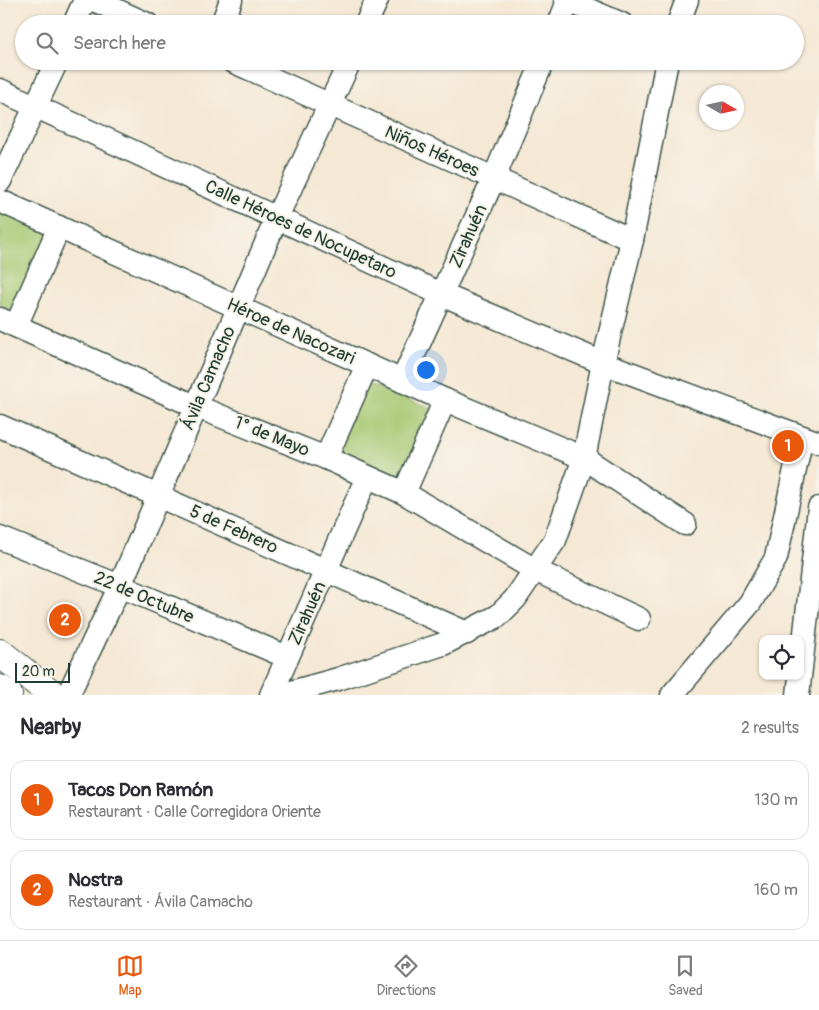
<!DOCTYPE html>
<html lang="en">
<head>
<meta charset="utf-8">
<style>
	:root { --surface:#fff; --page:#f2f2f3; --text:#2b2b33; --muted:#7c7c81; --line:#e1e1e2; --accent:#ea580c }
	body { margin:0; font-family:Pangolin,sans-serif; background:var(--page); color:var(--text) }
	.controls { position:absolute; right:15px; bottom:15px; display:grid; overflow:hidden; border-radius:10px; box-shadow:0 1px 4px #0004 }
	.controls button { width:45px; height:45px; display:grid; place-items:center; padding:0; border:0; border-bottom:1px solid var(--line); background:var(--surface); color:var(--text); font:25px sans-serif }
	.compass { position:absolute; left:699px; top:85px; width:45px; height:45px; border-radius:50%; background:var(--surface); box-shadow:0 1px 4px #0004; rotate:99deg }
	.scale { position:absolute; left:15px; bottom:12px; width:55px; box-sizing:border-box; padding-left:5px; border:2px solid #1f3d34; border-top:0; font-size:14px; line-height:18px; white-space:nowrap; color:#1f3d34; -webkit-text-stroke:4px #f7f3e8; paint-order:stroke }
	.you { position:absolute; left:425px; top:369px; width:18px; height:18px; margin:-12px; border:4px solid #fff; border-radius:50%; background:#1a73e8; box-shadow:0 0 0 8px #1a73e833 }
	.badge { display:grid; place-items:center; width:32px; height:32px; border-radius:50%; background:var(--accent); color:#fff; font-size:16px; font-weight:700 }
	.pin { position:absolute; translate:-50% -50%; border:2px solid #fff; box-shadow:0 1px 5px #0006 }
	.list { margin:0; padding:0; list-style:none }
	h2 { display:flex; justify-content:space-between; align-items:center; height:65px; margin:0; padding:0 20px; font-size:21px }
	h2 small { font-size:16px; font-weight:400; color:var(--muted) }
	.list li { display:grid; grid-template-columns:32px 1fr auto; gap:15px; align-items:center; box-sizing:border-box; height:80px; margin:0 10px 10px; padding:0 10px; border:1px solid var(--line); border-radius:15px }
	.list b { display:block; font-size:19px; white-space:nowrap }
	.list p { margin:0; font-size:16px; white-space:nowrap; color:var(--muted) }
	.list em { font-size:16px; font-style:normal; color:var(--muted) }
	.icon { flex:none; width:28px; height:28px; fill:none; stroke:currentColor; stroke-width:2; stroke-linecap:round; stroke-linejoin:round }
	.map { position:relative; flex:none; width:819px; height:695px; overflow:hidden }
	.search { position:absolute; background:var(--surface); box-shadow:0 1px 4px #0004; left:15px; right:15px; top:15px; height:55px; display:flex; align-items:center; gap:12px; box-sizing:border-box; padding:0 18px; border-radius:28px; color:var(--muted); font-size:19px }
	.sheet { height:245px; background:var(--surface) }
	nav { display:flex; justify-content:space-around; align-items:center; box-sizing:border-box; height:70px; border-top:1px solid var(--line); background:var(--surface); font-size:14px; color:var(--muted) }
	nav a { display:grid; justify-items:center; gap:2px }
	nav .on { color:var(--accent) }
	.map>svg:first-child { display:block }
</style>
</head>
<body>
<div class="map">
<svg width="819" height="695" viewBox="0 0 819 695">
	<rect width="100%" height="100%" fill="#f7f3e8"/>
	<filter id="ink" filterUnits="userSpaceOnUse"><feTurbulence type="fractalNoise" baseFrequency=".02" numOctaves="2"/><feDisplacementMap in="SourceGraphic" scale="10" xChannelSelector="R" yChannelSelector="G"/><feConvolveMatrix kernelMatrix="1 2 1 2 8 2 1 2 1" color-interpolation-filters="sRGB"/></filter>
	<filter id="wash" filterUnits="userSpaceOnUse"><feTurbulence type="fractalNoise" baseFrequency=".0096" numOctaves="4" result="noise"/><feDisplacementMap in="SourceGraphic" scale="20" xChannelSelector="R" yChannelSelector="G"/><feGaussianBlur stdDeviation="1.12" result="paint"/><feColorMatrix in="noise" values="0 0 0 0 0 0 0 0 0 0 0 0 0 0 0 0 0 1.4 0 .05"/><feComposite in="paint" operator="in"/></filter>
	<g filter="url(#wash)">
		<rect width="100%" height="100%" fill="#f5e8d4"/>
		<g fill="#a5c871" stroke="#628252">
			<path d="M0 208 51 230 14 312 0 305Z"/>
			<path d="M366 383 434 409 398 482 334 454Z"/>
		</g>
	</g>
	<g filter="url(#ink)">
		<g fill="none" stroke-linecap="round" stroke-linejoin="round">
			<defs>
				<g id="minor">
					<path d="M94 0 147 24"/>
					<path d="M566 0 622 24"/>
					<path d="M74 24 85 0"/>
					<path d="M222 24 231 0"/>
					<path d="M366 24 377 0"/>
					<path d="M559 24 568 1"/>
					<path d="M678 24 687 0"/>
					<path d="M232 61 632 240"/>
					<path d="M0 90 441 294 603 363 819 443"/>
					<path d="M0 181 57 61"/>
					<path d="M0 201 445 400 584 458 685 524"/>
					<path d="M0 319 195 406 326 458 404 493 535 570 639 619"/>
					<path d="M16 326 59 227"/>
					<path d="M402 381 494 178 543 61"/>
					<path d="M0 426 467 633"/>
					<path d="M326 458 367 365"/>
					<path d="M404 493 445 400"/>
					<path d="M0 538 120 586 287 657"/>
					<path d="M68 695 120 586 277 217 350 61"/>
					<path d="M271 695 367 477"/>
					<path d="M280 695 338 679 443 644 498 616 515 599 555 540 584 458 603 363 632 240 667 61"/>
					<path d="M672 695 750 603 776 558 802 437"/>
					<path d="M798 695 819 508"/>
				</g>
				<g id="tertiary">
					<path d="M0 653 53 695"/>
					<path d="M0 689 8 695"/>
				</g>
			</defs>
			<use href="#minor" stroke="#3f574c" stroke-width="25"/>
			<use href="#tertiary" stroke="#3f574c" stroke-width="30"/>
			<use href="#minor" stroke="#fff" stroke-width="22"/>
			<use href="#tertiary" stroke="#fff" stroke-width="28"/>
		</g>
	</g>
	<g text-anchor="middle" stroke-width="4" stroke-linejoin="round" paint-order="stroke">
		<g font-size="18" fill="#1f3d34" stroke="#f7f3e8">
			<text transform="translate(432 151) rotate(24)" y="6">Niños Héroes</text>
			<text transform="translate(301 229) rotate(25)" y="6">Calle Héroes de Nocupetaro</text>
			<text transform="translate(468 236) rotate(-66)" y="6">Zirahuén</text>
			<text transform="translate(291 331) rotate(24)" y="6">Héroe de Nacozari</text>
			<text transform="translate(208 378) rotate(-67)" y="6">Ávila Camacho</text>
			<text transform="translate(272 436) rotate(22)" y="6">1° de Mayo</text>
			<text transform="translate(234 529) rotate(24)" y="6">5 de Febrero</text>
			<text transform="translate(144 597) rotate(23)" y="6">22 de Octubre</text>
			<text transform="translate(307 613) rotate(-66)" y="6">Zirahuén</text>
		</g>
	</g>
</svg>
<div class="controls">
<button><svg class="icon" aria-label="locate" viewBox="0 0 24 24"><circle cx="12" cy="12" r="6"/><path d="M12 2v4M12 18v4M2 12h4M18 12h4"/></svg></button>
</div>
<svg class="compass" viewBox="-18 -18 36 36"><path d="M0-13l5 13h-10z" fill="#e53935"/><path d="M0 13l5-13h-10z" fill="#7c7c81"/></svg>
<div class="scale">20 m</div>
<div class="you"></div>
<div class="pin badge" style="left:788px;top:446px">1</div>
<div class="pin badge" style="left:65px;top:620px">2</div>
<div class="search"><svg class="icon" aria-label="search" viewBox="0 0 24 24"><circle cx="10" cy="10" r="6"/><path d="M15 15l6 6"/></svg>Search here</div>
</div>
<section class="sheet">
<h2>Nearby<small>2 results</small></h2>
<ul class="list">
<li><span class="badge">1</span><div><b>Tacos Don Ramón</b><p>Restaurant · Calle Corregidora Oriente</p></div><em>130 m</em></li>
<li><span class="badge">2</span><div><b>Nostra</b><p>Restaurant · Ávila Camacho</p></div><em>160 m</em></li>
</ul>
</section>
<nav>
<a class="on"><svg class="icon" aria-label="map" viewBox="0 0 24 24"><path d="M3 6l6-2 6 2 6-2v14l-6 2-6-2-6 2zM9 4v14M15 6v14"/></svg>Map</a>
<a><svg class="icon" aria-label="directions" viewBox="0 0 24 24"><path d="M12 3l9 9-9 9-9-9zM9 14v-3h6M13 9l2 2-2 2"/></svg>Directions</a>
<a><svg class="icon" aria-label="saved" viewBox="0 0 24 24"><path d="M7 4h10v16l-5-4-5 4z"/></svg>Saved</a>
</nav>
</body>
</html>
